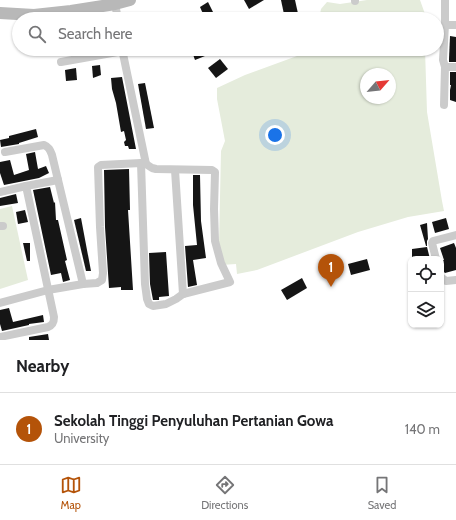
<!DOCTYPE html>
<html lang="en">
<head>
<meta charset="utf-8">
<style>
	:root { --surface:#fff; --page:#f2f2f2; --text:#202124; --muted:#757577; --line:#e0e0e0; --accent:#b45309 }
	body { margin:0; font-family:Cabin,sans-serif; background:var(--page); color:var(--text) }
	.controls { position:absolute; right:12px; bottom:12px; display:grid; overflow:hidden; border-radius:8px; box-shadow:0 1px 3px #0004 }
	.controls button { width:36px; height:36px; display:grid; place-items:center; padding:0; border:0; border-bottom:1px solid var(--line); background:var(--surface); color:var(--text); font:20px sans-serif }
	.compass { position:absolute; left:360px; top:68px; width:36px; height:36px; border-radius:50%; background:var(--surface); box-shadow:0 1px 3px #0004; rotate:62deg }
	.you { position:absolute; left:275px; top:135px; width:14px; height:14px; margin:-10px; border:3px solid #fff; border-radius:50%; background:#1a73e8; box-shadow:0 0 0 6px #1a73e833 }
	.badge { display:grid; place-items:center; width:26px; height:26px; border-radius:50%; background:var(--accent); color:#fff; font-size:13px; font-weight:700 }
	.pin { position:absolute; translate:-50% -33px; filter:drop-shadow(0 1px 2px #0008) }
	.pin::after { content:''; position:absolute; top:21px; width:14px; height:12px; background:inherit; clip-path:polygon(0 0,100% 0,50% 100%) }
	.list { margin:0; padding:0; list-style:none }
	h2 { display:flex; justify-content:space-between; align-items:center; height:52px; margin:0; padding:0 16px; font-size:17px }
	h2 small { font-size:13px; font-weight:400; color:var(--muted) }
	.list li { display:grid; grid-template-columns:26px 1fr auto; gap:12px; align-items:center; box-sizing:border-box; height:72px; padding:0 16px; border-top:1px solid var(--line) }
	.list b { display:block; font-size:15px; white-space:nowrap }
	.list p { margin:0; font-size:13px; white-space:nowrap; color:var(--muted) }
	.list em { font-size:13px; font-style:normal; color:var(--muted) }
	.icon { flex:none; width:22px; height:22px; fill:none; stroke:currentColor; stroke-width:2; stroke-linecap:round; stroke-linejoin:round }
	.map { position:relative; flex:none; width:456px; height:340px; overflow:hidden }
	.search { position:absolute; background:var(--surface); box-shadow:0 1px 3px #0004; left:12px; right:12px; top:12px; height:44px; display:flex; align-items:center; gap:10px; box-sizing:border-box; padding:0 14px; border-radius:22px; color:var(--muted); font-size:15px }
	.sheet { height:124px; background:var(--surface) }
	nav { display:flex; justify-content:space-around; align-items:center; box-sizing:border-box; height:56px; border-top:1px solid var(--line); background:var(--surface); font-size:11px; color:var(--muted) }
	nav a { display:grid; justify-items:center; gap:2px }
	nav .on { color:var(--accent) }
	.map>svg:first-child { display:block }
</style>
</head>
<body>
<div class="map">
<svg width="456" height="340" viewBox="0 0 456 340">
	<rect width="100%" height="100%" fill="#fff"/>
	<g fill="#e5ecdc" fill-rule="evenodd">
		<path d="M367 0H420L425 14V19H319L321 9 327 2 340 4Z"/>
		<path d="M304 49H425L427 112 442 201 444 211 408 217 358 232 257 270 237 274 236 264 221 265 219 244 221 151 225 141 217 99V88L245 75 297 56ZM366 74H390V98H366Z"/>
		<path d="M12 206 28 280 0 289V209Z"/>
	</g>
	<g fill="#151515">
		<path d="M244 0H264L249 9Z"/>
		<path d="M281 0H295L299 18 285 19Z"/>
		<path d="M208 2 213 12 204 16 200 7Z"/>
		<path d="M450 36 456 37V62H449V59Z"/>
		<path d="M191 49H201L205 56 195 60Z"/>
		<path d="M220 59 228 69 216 78 208 68Z"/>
		<path d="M100 65 101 75 93 78 92 66Z"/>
		<path d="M76 68 77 80 66 81 65 70Z"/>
		<path d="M450 72H456V102L450 100V90L451 85H450Z"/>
		<path d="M122 77 136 149H129L128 146H125L124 142 126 140 124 131 121 132 116 103 112 89 111 78Z"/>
		<path d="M145 83 154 128 146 129 138 84Z"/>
		<path d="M36 129 38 137 19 143V144L1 147 0 140 9 138V136Z"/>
		<path d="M35 152 38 169 46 166 49 173 39 178 4 185 0 173V162L10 160 14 175 29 170 26 154Z"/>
		<path d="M129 169 130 210H128L133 290H121V287L109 288 105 227 104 170Z"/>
		<path d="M193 175H200L201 221 206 258 193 260 197 285 188 287 185 246 197 245 193 205Z"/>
		<path d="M50 187 54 203 55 202 56 220H58L67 260 65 261 70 280 63 282 61 273 51 275 33 190Z"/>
		<path d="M16 194 18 203 0 206V198Z"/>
		<path d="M25 210 28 222 18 224 16 212Z"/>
		<path d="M81 218 91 271H86L74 220Z"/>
		<path d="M446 218 449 229 435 233 432 222Z"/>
		<path d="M427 223 428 239 427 241V246H426L420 225Z"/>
		<path d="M23 243H30V261H27Z"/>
		<path d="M454 243 456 248V270L445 273 444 272 441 264V261L444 260 440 248Z"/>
		<path d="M427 247 430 259H412V249Z"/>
		<path d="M166 252 169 296 159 297V300H153L150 284 149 253Z"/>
		<path d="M367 259 370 270 351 275 348 264Z"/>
		<path d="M302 278 307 288 287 300 281 290Z"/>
		<path d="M9 308 13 322 43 315 44 322 29 324V325L2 331 0 324V310Z"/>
		<path d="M48 334 49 340H29V337Z"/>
	</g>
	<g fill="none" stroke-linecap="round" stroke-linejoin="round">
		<g stroke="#cbcbcb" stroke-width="8">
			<path d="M355 0V1"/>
			<path d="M115 4 118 19"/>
			<path d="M445 25H456"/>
			<path d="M122 49 146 164 152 168 156 169 212 170 215 172 214 209 215 241 221 263 230 282 183 294 176 299 166 304 153 306 149 304 147 299 145 284 141 163"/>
			<path d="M61 62 123 51"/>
			<path d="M445 67H456"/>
			<path d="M444 105 445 67 443 60 445 25V0"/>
			<path d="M5 152 44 145C49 147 50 150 52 155L83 284"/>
			<path d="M175 170 183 294"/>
			<path d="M0 192 26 186 58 180"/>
			<path d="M0 226H3"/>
			<path d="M436 259 432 243 433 241 456 235"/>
			<path d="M441 277 446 281 456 280"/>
			<path d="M0 303 48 290 83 284 97 283 102 280 103 273 100 227 98 167 101 165 141 163 146 164"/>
			<path d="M0 337 48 327C53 325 54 322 54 317L26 186"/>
		</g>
		<path stroke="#b8b8b8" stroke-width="12" d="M0 13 34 15 71 11 115 4 130 0"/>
	</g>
</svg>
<div class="controls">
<button><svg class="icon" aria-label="locate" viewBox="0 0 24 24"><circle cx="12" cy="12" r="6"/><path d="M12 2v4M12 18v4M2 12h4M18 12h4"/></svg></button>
<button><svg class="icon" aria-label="layers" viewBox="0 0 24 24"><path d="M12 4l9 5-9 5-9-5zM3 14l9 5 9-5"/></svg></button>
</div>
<svg class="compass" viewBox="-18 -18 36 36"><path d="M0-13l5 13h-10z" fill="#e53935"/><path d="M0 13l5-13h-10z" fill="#757577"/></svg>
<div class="you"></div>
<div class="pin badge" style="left:331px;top:287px">1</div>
<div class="search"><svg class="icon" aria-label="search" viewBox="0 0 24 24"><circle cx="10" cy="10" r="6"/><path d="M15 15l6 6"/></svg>Search here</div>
</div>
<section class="sheet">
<h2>Nearby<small></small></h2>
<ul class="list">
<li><span class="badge">1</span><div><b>Sekolah Tinggi Penyuluhan Pertanian Gowa</b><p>University</p></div><em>140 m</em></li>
</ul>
</section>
<nav>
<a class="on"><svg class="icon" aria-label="map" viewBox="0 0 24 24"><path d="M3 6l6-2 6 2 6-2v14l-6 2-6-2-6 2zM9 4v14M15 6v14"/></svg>Map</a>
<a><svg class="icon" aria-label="directions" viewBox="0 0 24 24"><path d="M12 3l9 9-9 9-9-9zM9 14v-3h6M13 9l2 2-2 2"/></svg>Directions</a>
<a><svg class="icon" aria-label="saved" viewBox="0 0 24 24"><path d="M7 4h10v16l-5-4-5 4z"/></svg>Saved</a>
</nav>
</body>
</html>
